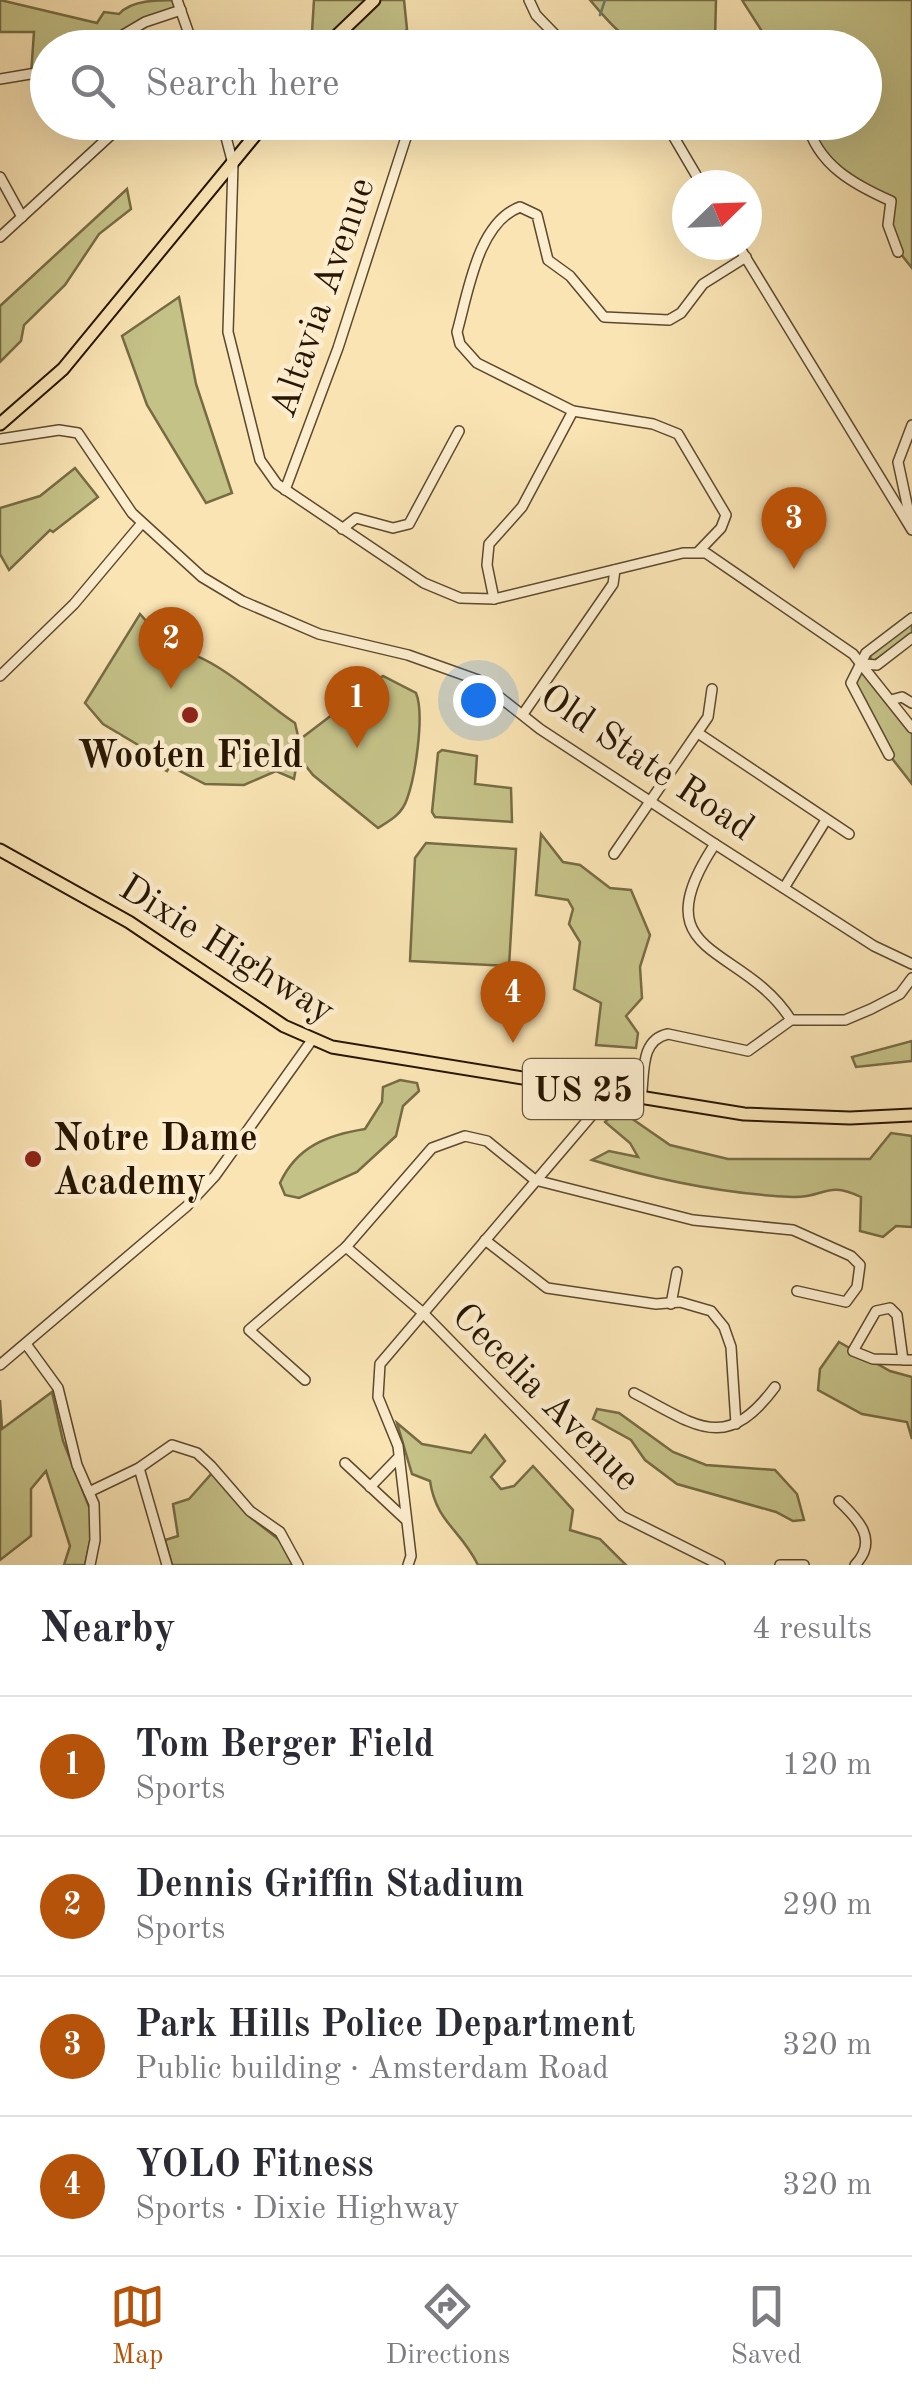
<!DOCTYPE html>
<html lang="en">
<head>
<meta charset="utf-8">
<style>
	:root { --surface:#fff; --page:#f7f7f7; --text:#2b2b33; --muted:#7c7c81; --line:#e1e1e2; --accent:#b45309 }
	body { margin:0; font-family:"Old Standard TT",serif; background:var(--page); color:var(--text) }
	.compass { position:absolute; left:672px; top:170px; width:90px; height:90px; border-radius:50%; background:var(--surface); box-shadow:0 10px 40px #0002; rotate:67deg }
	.you { position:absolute; left:478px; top:700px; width:35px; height:35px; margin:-25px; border:8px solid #fff; border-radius:50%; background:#1a73e8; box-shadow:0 0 0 15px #1a73e833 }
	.badge { display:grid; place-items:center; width:65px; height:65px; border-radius:50%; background:var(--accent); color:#fff; font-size:32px; font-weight:700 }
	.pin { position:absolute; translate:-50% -82px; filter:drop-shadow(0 2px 5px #0008) }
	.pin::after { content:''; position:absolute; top:52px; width:35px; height:30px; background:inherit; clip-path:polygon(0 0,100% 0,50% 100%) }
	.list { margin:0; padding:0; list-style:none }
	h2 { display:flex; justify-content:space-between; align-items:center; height:130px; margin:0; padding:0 40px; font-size:42px }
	h2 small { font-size:32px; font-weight:400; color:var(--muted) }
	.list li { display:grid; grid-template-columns:65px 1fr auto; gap:30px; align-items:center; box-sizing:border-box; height:140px; padding:0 40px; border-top:2px solid var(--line) }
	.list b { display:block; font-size:38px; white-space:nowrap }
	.list p { margin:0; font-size:32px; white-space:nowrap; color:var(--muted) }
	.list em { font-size:32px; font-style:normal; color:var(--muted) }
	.icon { flex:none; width:55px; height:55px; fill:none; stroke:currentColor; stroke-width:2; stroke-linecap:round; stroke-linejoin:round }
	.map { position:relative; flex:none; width:912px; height:1565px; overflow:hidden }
	.search { position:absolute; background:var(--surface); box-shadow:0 10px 40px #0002; left:30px; right:30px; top:30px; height:110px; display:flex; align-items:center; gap:25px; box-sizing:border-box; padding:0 35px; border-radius:55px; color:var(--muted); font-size:38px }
	.sheet { height:690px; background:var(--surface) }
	nav { display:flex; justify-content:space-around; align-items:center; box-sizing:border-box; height:140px; border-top:2px solid var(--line); background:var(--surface); font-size:28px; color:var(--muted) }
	nav a { display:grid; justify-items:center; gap:5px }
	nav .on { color:var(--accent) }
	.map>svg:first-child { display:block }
</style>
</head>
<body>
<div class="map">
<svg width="912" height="1565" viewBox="0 0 912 1565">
	<rect width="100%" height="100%" fill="#fae4b4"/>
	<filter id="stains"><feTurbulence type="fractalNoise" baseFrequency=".002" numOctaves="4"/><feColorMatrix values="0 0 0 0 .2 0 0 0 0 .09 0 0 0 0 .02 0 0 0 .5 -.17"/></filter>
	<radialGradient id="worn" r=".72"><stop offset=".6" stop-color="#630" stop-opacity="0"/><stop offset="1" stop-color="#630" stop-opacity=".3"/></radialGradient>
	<g fill="#c5c288" stroke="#766c44" stroke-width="2.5">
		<path d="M0 0 97 23 104 12 119 14C131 0 158 0 177 0L181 10 101 47 48 48 47 71 31 75 34 32H0Z"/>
		<path d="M314 0H404L407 29 390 47 311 48Z"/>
		<path d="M590 0H716L715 39 700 32C644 61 627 44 590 0Z"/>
		<path d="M742 0H912V268L892 243V206L835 168 807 123 864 122V48L772 47Z"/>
		<path d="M127 189 131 209 99 234 65 285 24 325 21 341 0 362V306Z"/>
		<path d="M179 297 196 384 232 493 206 503 147 405 122 336Z"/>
		<path d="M75 468 98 497 53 532 50 530 9 570 0 554V508L40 496Z"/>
		<path d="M140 614 172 650C209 650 264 703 295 723L299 740 383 676 416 693C425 715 415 777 407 799 402 814 391 820 378 828L313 775 298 756 294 779 276 771 244 785 205 784 170 766 167 771 157 766 160 758 103 724 85 703Z"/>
		<path d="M912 622V634L871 663 870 654Z"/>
		<path d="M864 664 912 728V784L887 752 853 677Z"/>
		<path d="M442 750 477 756 475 784 511 788 512 822 435 817 432 812 438 753Z"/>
		<path d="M541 834 563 862 580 865 610 888 631 890 650 935 640 967 642 998 626 1016 638 1033 636 1048 596 1045 601 1003 574 989 580 942 569 924 573 909 568 900 536 895Z"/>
		<path d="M426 843 516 849 509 966 410 961 415 858Z"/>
		<path d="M912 1041V1061L856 1067 852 1057Z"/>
		<path d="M400 1080 417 1083 419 1091 403 1106 396 1136 357 1172 299 1198 285 1195 280 1183C297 1146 328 1135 365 1129L382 1102 383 1087Z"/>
		<path d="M618 1109 670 1145 728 1159H870L891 1133 912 1136V1227L896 1226 883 1237 860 1231 861 1197C826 1180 825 1198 793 1197 724 1194 657 1180 592 1160L609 1151 638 1157 630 1143 605 1122Z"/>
		<path d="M839 1342 890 1371 912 1377V1439L907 1422 862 1414 818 1390 820 1369Z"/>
		<path d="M52 1392 63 1441 90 1509 92 1532 85 1565H64L70 1546 46 1471 31 1489V1536L0 1560V1400L2 1429Z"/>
		<path d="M597 1409 619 1413 673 1452 706 1465 775 1470 797 1494 804 1520 793 1521 776 1512 677 1484 645 1460 631 1440 593 1419Z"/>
		<path d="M397 1423 422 1444 471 1453 485 1435 505 1461 491 1477 501 1489 514 1486 533 1466 573 1510 570 1530 600 1539 626 1565H478C461 1530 436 1522 430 1481L412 1474Z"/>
		<path d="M213 1472 250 1517 282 1542 293 1565H172L165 1540 178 1536 173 1504 189 1499Z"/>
	</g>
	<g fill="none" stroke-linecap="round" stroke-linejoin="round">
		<path stroke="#6e7a6a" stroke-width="2.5" d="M600 15 605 0"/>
		<defs>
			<g id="minor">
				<path d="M177 0 194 48"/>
				<path d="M529 0 536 15 568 48"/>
				<path d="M101 48 145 22 181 10"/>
				<path d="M435 48 437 40"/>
				<path d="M678 48 695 43 710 48"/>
				<path d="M0 79 48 71"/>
				<path d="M222 122 233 164 228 332 260 460 277 484 424 583 460 598 494 599 683 553H706L853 654 912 728"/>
				<path d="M665 122 702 185"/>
				<path d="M807 122C817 165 855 185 891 201L888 225 898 252"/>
				<path d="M0 177 22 217"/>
				<path d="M0 237 125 122"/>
				<path d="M738 245 912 530"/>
				<path d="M0 439 59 430 78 433 132 513 202 577 242 601 319 634 408 655 478 680 540 729 715 844 874 946 912 964"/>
				<path d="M285 490 338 348 411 122"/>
				<path d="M911 523 898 462 912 425"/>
				<path d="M342 529 356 518 393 528 409 524 459 431"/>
				<path d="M698 552 721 528 726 515 678 434 653 424 573 411 477 363 460 344 457 332C468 293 478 222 520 207L537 215 548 260 570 276 604 317 669 320 681 313 703 284 746 257"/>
				<path d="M494 599 487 565 489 544 522 507 573 411"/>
				<path d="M864 664 877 665 912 638"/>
				<path d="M0 676 74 604 142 523"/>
				<path d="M891 700 902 697 912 703"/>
				<path d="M523 714 613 584 615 570"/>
				<path d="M698 733 849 834"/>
				<path d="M889 755 851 683 866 653 912 618"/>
				<path d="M715 844C639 959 743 943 791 1020"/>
				<path d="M614 854 708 717 712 689"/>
				<path d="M784 888 826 820"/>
				<path d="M641 1099C645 1075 639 1040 668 1034L748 1051 791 1020H845L871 1009 900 994 912 978"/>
				<path d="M485 1240 547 1288 656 1304 680 1302 711 1311 724 1327 731 1347 736 1424"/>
				<path d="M346 1247 422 1312 622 1516 720 1565"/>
				<path d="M671 1304 677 1272"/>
				<path d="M26 1344 58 1388 77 1465 94 1504 95 1540 90 1565"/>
				<path d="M903 1360 897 1315 890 1308 876 1311 853 1351 873 1359 912 1360"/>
				<path d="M0 1365 187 1206 215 1176 312 1040"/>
				<path d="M305 1380 249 1330 346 1247 432 1148 465 1136 487 1141 535 1180 693 1220 793 1230 851 1256 860 1265 857 1287 846 1302 797 1291"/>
				<path d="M634 1393C696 1425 725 1454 775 1387"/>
				<path d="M345 1463 405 1519"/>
				<path d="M139 1468 167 1565"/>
				<path d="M370 1487 399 1457"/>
				<path d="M89 1492 139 1468 172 1445 197 1453 211 1466 250 1511 280 1532 298 1565"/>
				<path d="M839 1501C858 1519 879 1540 855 1565"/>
				<path d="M408 1565 411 1556 398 1446 378 1397 380 1364 592 1115 603 1093"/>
				<path d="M780 1565H804"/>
			</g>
			<g id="major">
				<path d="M324 48 374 0"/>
				<path d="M0 424 63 369 266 122"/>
				<path d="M0 850 129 922 284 1026 332 1047 744 1114 850 1118 912 1115"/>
			</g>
		</defs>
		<use href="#minor" stroke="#5c492d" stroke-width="12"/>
		<use href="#major" stroke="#271500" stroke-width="15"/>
		<use href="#minor" stroke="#fcedce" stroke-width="9"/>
		<use href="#major" stroke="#fae4b4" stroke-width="11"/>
	</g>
	<g fill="#8f2418" stroke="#fcedce" stroke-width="4">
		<circle cx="190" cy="715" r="10"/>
		<circle cx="33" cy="1159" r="10"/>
	</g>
	<g text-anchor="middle" stroke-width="9" stroke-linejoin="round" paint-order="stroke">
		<rect fill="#fcedce" stroke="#67563e" stroke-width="2.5" x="523" y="1059" width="120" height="60" rx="8"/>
		<g font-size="35" font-weight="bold" fill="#271500">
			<text x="583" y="1101">US 25</text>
		</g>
		<g font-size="38" fill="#271500" stroke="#fcedce">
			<text transform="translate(321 297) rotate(-71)" y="13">Altavia Avenue</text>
			<text transform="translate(648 761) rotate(34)" y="13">Old State Road</text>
			<text transform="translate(228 948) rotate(32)" y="13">Dixie Highway</text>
			<text transform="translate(547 1396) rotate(45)" y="13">Cecelia Avenue</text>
		</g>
		<g font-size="38" font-weight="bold" fill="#271500" stroke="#fcedce">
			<text x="190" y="767">Wooten Field</text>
			<text x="53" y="1150" text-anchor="start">Notre Dame<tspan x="53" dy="44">Academy</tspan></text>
		</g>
	</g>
	<rect width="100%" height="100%" filter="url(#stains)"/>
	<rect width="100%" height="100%" fill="url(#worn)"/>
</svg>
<svg class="compass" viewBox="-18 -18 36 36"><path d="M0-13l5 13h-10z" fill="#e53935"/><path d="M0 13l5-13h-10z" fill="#7c7c81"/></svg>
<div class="you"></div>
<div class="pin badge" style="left:357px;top:748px">1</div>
<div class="pin badge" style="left:171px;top:689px">2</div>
<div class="pin badge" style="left:794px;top:569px">3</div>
<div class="pin badge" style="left:513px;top:1043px">4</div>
<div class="search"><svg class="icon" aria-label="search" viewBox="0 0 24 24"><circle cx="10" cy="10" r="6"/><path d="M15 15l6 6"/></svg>Search here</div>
</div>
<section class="sheet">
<h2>Nearby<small>4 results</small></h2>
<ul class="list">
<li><span class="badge">1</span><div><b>Tom Berger Field</b><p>Sports</p></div><em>120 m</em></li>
<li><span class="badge">2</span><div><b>Dennis Griffin Stadium</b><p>Sports</p></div><em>290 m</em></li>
<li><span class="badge">3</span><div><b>Park Hills Police Department</b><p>Public building · Amsterdam Road</p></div><em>320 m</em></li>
<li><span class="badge">4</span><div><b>YOLO Fitness</b><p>Sports · Dixie Highway</p></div><em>320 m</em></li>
</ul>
</section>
<nav>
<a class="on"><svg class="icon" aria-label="map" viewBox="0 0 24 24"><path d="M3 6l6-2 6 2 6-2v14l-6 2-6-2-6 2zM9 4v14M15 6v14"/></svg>Map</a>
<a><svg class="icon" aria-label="directions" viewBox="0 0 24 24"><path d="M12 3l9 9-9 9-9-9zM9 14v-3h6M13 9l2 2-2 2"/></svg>Directions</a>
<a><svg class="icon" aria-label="saved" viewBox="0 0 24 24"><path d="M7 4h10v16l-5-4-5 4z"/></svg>Saved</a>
</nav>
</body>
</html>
